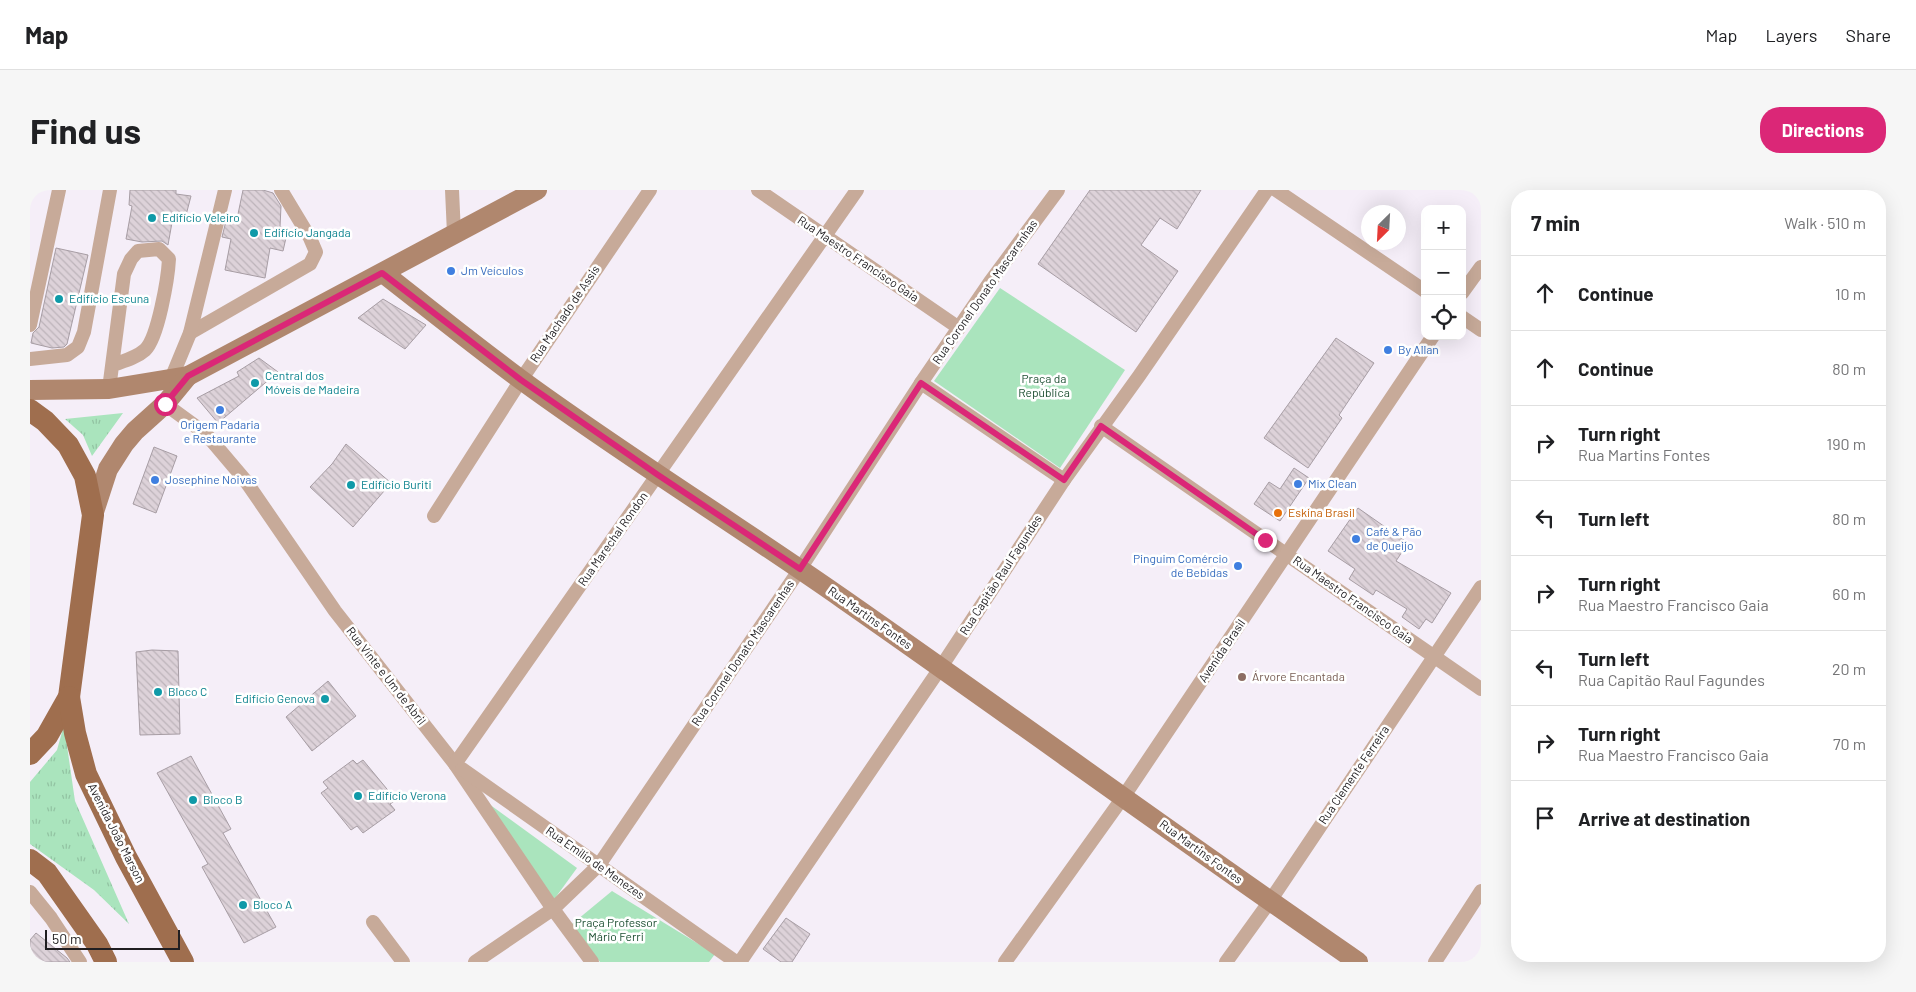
<!DOCTYPE html>
<html lang="en">
<head>
<meta charset="utf-8">
<style>
	:root { --surface:#fff; --page:#f6f6f6; --text:#202124; --muted:#757577; --line:#e0e0e0; --accent:#db2777 }
	body { margin:0; font-family:Barlow,sans-serif; background:var(--page); color:var(--text) }
	.controls { position:absolute; right:15px; top:15px; display:grid; overflow:hidden; border-radius:10px; box-shadow:0 5px 20px #0002 }
	.controls button { width:45px; height:45px; display:grid; place-items:center; padding:0; border:0; border-bottom:1px solid var(--line); background:var(--surface); color:var(--text); font:25px sans-serif }
	.compass { position:absolute; left:1331px; top:15px; width:45px; height:45px; border-radius:50%; background:var(--surface); box-shadow:0 5px 20px #0002; rotate:204deg }
	.scale { position:absolute; left:15px; bottom:12px; width:135px; box-sizing:border-box; padding-left:5px; border:2px solid #201e21; border-top:0; font-size:14px; line-height:18px; white-space:nowrap; color:#201e21; -webkit-text-stroke:4px #fff; paint-order:stroke }
	.stop { position:absolute; width:15px; height:15px; margin:-11px; border:4px solid #db2777; border-radius:50%; background:#fff }
	.stop.end { background:#db2777; border-color:#fff; box-shadow:0 1px 5px #0008 }
	.list { margin:0; padding:0; list-style:none }
	h2 { display:flex; justify-content:space-between; align-items:center; height:65px; margin:0; padding:0 20px; font-size:21px }
	h2 small { font-size:16px; font-weight:400; color:var(--muted) }
	.list li { display:grid; grid-template-columns:32px 1fr auto; gap:15px; align-items:center; box-sizing:border-box; height:75px; padding:0 20px; border-top:1px solid var(--line) }
	.list b { display:block; font-size:19px; white-space:nowrap }
	.list p { margin:0; font-size:16px; white-space:nowrap; color:var(--muted) }
	.list em { font-size:16px; font-style:normal; color:var(--muted) }
	.icon { flex:none; width:28px; height:28px; fill:none; stroke:currentColor; stroke-width:2; stroke-linecap:round; stroke-linejoin:round }
	.map { position:relative; flex:none; width:1451px; height:772px; overflow:hidden; border-radius:20px }
	header { display:flex; align-items:center; gap:30px; box-sizing:border-box; height:70px; padding:0 25px; background:var(--surface); border-bottom:1px solid var(--line) }
	header strong { font-size:24px }
	nav { display:flex; gap:28px; margin-inline-start:auto; font-size:18px }
	.intro { display:flex; align-items:center; justify-content:space-between; box-sizing:border-box; height:120px; padding:0 30px }
	h1 { margin:0; font-size:35px }
	.button { padding:12px 22px; border-radius:20px; background:var(--accent); color:#fff; font-size:18px; font-weight:700 }
	main { display:flex; gap:30px; padding:0 30px }
	aside { flex:1; background:var(--surface); border-radius:20px; box-shadow:0 5px 20px #0002 }
	.map>svg:first-child { display:block }
</style>
</head>
<body>
<header>
<strong>Map</strong>
<nav><a>Map</a><a>Layers</a><a>Share</a></nav>
</header>
<div class="intro"><h1>Find us</h1><a class="button">Directions</a></div>
<main>
<div class="map">
<svg width="1451" height="772" viewBox="0 0 1451 772">
	<defs>
		<pattern id="grass-tufts" width="24" height="20" patternUnits="userSpaceOnUse" patternTransform="scale(1.25)"><rect width="24" height="20" fill="#aae4bd"/><path d="M3 7l-1-3M5 7V3M7 7l1-3M15 17l-1-3M17 17v-4M19 17l1-3" fill="none" stroke="#92c3a2"/></pattern>
		<pattern id="building-back-hatch" width="6" height="6" patternUnits="userSpaceOnUse" patternTransform="scale(1.25)"><rect width="6" height="6" fill="#ddd2d9"/><path d="M-1 5l2 2M0 0l6 6M5-1l2 2" fill="none" stroke="#bdb4ba"/></pattern>
	</defs>
	<rect width="100%" height="100%" fill="#f5eef8"/>
	<g fill="url(#grass-tufts)">
		<path d="M93 223 62 266 53 245 35 229Z"/>
		<path d="M34 535 45 611 99 734 64 700 0 654V592L27 560Z"/>
	</g>
	<g fill="#aae4bd">
		<path d="M970 98 1095 180 1030 278 904 191Z"/>
		<path d="M459 614 547 678 523 711Z"/>
		<path d="M582 701 685 764 679 772H570L542 734Z"/>
	</g>
	<g fill="url(#building-back-hatch)" stroke="#a79da4">
		<path d="M100 0H146V4L161 6 155 29 143 27 138 55 132 51 112 52 96 49 102 16 99 15Z"/>
		<path d="M213 0H233L243 3 251 16 250 37 258 39 253 61 240 58 235 88 195 80 201 49 192 47 197 27 207 29Z"/>
		<path d="M1060 0H1171L1147 39 1130 28 1111 55 1148 81 1106 142 1008 74Z"/>
		<path d="M26 58 58 65 37 154 34 157 22 158 1 153 3 143 9 137Z"/>
		<path d="M353 109 396 135 375 159 328 128Z"/>
		<path d="M1306 148 1344 173 1309 225 1312 228 1278 278 1234 248Z"/>
		<path d="M229 168 248 182 188 233 167 208 209 186 207 182Z"/>
		<path d="M316 254 361 293 323 337 280 297 302 274Z"/>
		<path d="M124 257 147 266 126 323 103 314Z"/>
		<path d="M1264 278 1279 288 1250 331 1224 314 1239 292 1250 299Z"/>
		<path d="M1328 318 1378 353 1366 371 1421 403 1402 433 1396 429 1389 439 1372 427 1377 419 1346 400 1343 405 1319 389 1325 379 1298 361Z"/>
		<path d="M122 460 148 461 150 544 110 545 106 462Z"/>
		<path d="M298 491 326 526 282 561 256 527Z"/>
		<path d="M161 566 201 639 193 643 246 737 214 753 172 677 178 674 127 583Z"/>
		<path d="M323 570 327 574 333 570 366 610 360 614 365 620 333 643 327 636 321 640 291 603 298 598 293 592Z"/>
		<path d="M756 728 780 744 762 772H751L733 759Z"/>
		<path d="M6 743 37 768 40 772H0V750Z"/>
	</g>
	<g fill="none" stroke-linecap="round" stroke-linejoin="round">
		<g stroke="#c7aa99" stroke-width="14">
			<path d="M422 0 424 44"/>
			<path d="M728 0 929 138"/>
			<path d="M1246 0 1395 101"/>
			<path d="M1432 103 1451 77"/>
			<path d="M1432 127 1451 140"/>
			<path d="M0 135 29 0"/>
			<path d="M160 143 280 74 286 62 280 48 251 0"/>
			<path d="M0 169 37 165 48 157 54 142 80 0"/>
			<path d="M141 189 160 143 195 0"/>
			<path d="M891 193 1034 290"/>
			<path d="M79 199 94 84 101 69 108 61 129 59 139 69C138 88 128 148 115 160 106 168 94 171 83 175"/>
			<path d="M135 214 176 244 215 290 305 421 425 574 523 719 562 772"/>
			<path d="M1071 236 1451 499"/>
			<path d="M404 326 491 190 620 0"/>
			<path d="M425 574 827 0"/>
			<path d="M432 579 706 772"/>
			<path d="M0 702 21 728 50 772"/>
			<path d="M343 732 373 772"/>
			<path d="M445 772 523 719 569 675 770 379 891 193 960 92 1028 0"/>
			<path d="M710 772 911 477 1034 290 1109 186 1237 0"/>
			<path d="M975 772 1094 606 1403 146"/>
			<path d="M1196 772 1240 711 1451 397"/>
			<path d="M1405 772 1451 701"/>
		</g>
		<g stroke="#b0876e" stroke-width="20">
			<path d="M353 83C398 118 444 155 490 189 595 266 706 334 813 409 985 529 1155 653 1328 772"/>
			<path d="M0 200 79 199 158 186 507 0"/>
			<path d="M63 325 78 279 94 254 105 241 135 214 158 186"/>
		</g>
		<g stroke="#9f6e4e" stroke-width="22">
			<path d="M0 220 15 231 38 255 55 286 63 325 39 507 17 546 0 564"/>
			<path d="M39 507 45 543 56 584 96 667 153 772"/>
			<path d="M0 670 17 683 67 754 76 772"/>
		</g>
	</g>
	<g fill="none" stroke-linecap="round" stroke-linejoin="round">
		<path stroke="#db2777" stroke-width="6" d="M135 214 158 186 352 83 491 190 628 285 770 379 891 193 1034 290 1071 236 1235 350"/>
	</g>
	<g fill="#0f9aa8" stroke="#fff" stroke-width="2">
		<circle cx="122" cy="28" r="5"/>
		<circle cx="224" cy="43" r="5"/>
		<circle cx="29" cy="109" r="5"/>
		<circle cx="225" cy="193" r="5"/>
		<circle cx="321" cy="295" r="5"/>
		<circle cx="128" cy="502" r="5"/>
		<circle cx="295" cy="509" r="5"/>
		<circle cx="328" cy="606" r="5"/>
		<circle cx="163" cy="610" r="5"/>
		<circle cx="213" cy="715" r="5"/>
	</g>
	<g fill="#3f7fe0" stroke="#fff" stroke-width="2">
		<circle cx="421" cy="81" r="5"/>
		<circle cx="1358" cy="160" r="5"/>
		<circle cx="190" cy="220" r="5"/>
		<circle cx="125" cy="290" r="5"/>
		<circle cx="1268" cy="294" r="5"/>
		<circle cx="1326" cy="349" r="5"/>
		<circle cx="1208" cy="376" r="5"/>
	</g>
	<circle fill="#e8710a" stroke="#fff" stroke-width="2" cx="1248" cy="323" r="5"/>
	<circle fill="#8d6e63" stroke="#fff" stroke-width="2" cx="1212" cy="487" r="5"/>
	<g text-anchor="middle" stroke-width="5" stroke-linejoin="round" paint-order="stroke">
		<g font-size="12" fill="#0d838f" stroke="#fff" text-anchor="start">
			<text x="132" y="32">Edifício Veleiro</text>
			<text x="234" y="47">Edifício Jangada</text>
			<text x="39" y="113">Edifício Escuna</text>
			<text x="235" y="190">Central dos<tspan x="235" dy="14">Móveis de Madeira</tspan></text>
			<text x="331" y="299">Edifício Buriti</text>
			<text x="138" y="506">Bloco C</text>
			<text x="285" y="513" text-anchor="end">Edifício Genova</text>
			<text x="338" y="610">Edifício Verona</text>
			<text x="173" y="614">Bloco B</text>
			<text x="223" y="719">Bloco A</text>
		</g>
		<g font-size="12" fill="#201e21" stroke="#fff">
			<text transform="translate(828 69) rotate(34)" y="4">Rua Maestro Francisco Gaia</text>
			<text transform="translate(955 102) rotate(-55)" y="4">Rua Coronel Donato Mascarenhas</text>
			<text transform="translate(535 124) rotate(-56)" y="4">Rua Machado de Assis</text>
			<text transform="translate(583 349) rotate(-55)" y="4">Rua Marechal Rondon</text>
			<text transform="translate(971 385) rotate(-57)" y="4">Rua Capitão Raul Fagundes</text>
			<text transform="translate(1323 410) rotate(35)" y="4">Rua Maestro Francisco Gaia</text>
			<text transform="translate(840 428) rotate(35)" y="4">Rua Martins Fontes</text>
			<text transform="translate(1192 461) rotate(-56)" y="4">Avenida Brasil</text>
			<text transform="translate(713 463) rotate(-56)" y="4">Rua Coronel Donato Mascarenhas</text>
			<text transform="translate(356 486) rotate(52)" y="4">Rua Vinte e Um de Abril</text>
			<text transform="translate(1324 585) rotate(-56)" y="4">Rua Clemente Ferreira</text>
			<text transform="translate(86 643) rotate(63)" y="4">Avenida João Marson</text>
			<text transform="translate(1171 662) rotate(36)" y="4">Rua Martins Fontes</text>
			<text transform="translate(565 673) rotate(35)" y="4">Rua Emílio de Menezes</text>
		</g>
		<g font-size="12" fill="#366cbe" stroke="#fff" text-anchor="start">
			<text x="431" y="85">Jm Veículos</text>
			<text x="1368" y="164">By Allan</text>
			<text x="190" y="239" text-anchor="middle">Origem Padaria<tspan x="190" dy="14">e Restaurante</tspan></text>
			<text x="135" y="294">Josephine Noivas</text>
			<text x="1278" y="298">Mix Clean</text>
			<text x="1336" y="346">Café &amp; Pão<tspan x="1336" dy="14">de Queijo</tspan></text>
			<text x="1198" y="373" text-anchor="end">Pinguim Comércio<tspan x="1198" dy="14">de Bebidas</tspan></text>
		</g>
		<g font-size="12" fill="#1c4e31" stroke="#fff">
			<text x="1014" y="193">Praça da<tspan x="1014" dy="14">República</tspan></text>
			<text x="586" y="737">Praça Professor<tspan x="586" dy="14">Mário Ferri</tspan></text>
		</g>
		<g font-size="12" fill="#c56008" stroke="#fff" text-anchor="start">
			<text x="1258" y="327">Eskina Brasil</text>
		</g>
		<g font-size="12" fill="#785e54" stroke="#fff" text-anchor="start">
			<text x="1222" y="491">Árvore Encantada</text>
		</g>
	</g>
</svg>
<div class="controls">
<button>+</button>
<button>−</button>
<button><svg class="icon" aria-label="locate" viewBox="0 0 24 24"><circle cx="12" cy="12" r="6"/><path d="M12 2v4M12 18v4M2 12h4M18 12h4"/></svg></button>
</div>
<svg class="compass" viewBox="-18 -18 36 36"><path d="M0-13l5 13h-10z" fill="#e53935"/><path d="M0 13l5-13h-10z" fill="#757577"/></svg>
<div class="scale">50 m</div>
<div class="stop" style="left:135px;top:214px"></div>
<div class="stop end" style="left:1235px;top:350px"></div>
</div>
<aside>
<h2>7 min<small>Walk · 510 m</small></h2>
<ul class="list">
<li><svg class="icon" aria-label="ahead" viewBox="0 0 24 24"><path d="M12 20V5M6 11l6-6 6 6"/></svg><div><b>Continue</b></div><em>10 m</em></li>
<li><svg class="icon" aria-label="ahead" viewBox="0 0 24 24"><path d="M12 20V5M6 11l6-6 6 6"/></svg><div><b>Continue</b></div><em>80 m</em></li>
<li><svg class="icon" aria-label="right" viewBox="0 0 24 24"><path d="M7 20v-9h11M14 6l5 5-5 5"/></svg><div><b>Turn right</b><p>Rua Martins Fontes</p></div><em>190 m</em></li>
<li><svg class="icon" aria-label="left" viewBox="0 0 24 24"><path d="M17 20v-9H6M10 6l-5 5 5 5"/></svg><div><b>Turn left</b></div><em>80 m</em></li>
<li><svg class="icon" aria-label="right" viewBox="0 0 24 24"><path d="M7 20v-9h11M14 6l5 5-5 5"/></svg><div><b>Turn right</b><p>Rua Maestro Francisco Gaia</p></div><em>60 m</em></li>
<li><svg class="icon" aria-label="left" viewBox="0 0 24 24"><path d="M17 20v-9H6M10 6l-5 5 5 5"/></svg><div><b>Turn left</b><p>Rua Capitão Raul Fagundes</p></div><em>20 m</em></li>
<li><svg class="icon" aria-label="right" viewBox="0 0 24 24"><path d="M7 20v-9h11M14 6l5 5-5 5"/></svg><div><b>Turn right</b><p>Rua Maestro Francisco Gaia</p></div><em>70 m</em></li>
<li><svg class="icon" aria-label="arrive" viewBox="0 0 24 24"><path d="M6 21V4h12l-3 4 3 4H6"/></svg><div><b>Arrive at destination</b></div></li>
</ul>
</aside>
</main>
</body>
</html>
